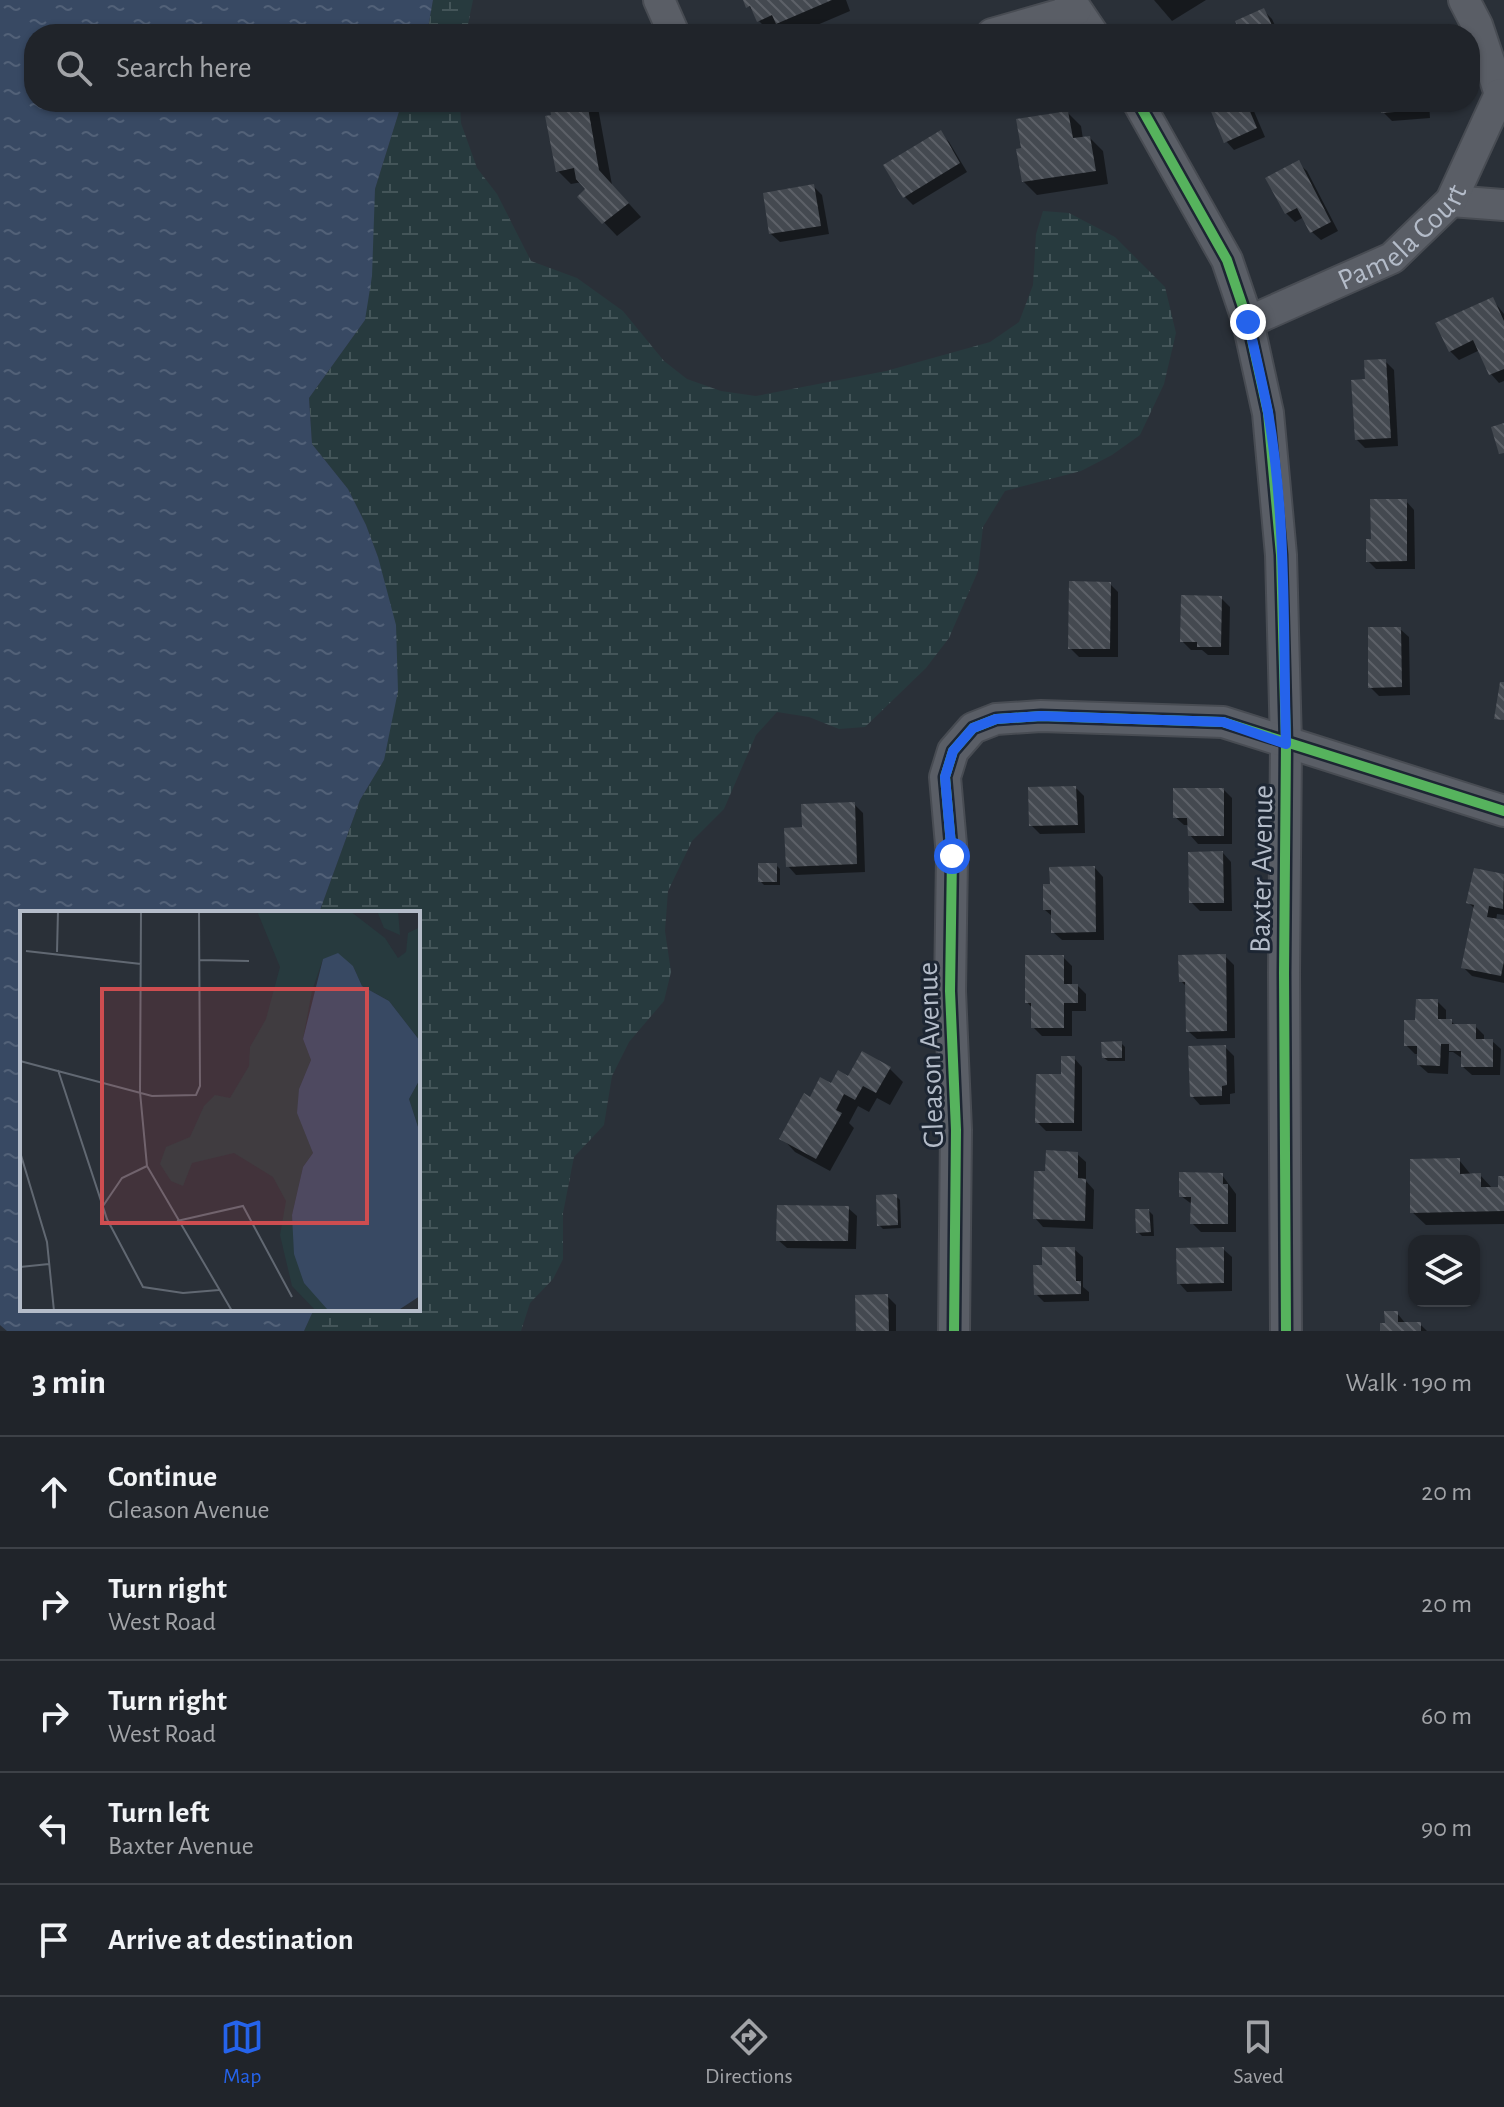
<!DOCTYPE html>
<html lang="en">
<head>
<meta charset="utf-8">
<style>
	:root { --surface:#20242a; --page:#282c32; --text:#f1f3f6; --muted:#a2a4a8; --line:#3d4147; --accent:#2563eb }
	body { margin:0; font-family:"Alegreya Sans",sans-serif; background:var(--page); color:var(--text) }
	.controls { position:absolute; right:24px; bottom:24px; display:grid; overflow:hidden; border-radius:16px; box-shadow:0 2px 6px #0004 }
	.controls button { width:72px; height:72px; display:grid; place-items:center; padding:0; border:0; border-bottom:2px solid var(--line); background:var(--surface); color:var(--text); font:40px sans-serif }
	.stop { position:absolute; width:24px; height:24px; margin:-18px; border:6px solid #2563eb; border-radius:50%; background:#fff }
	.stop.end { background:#2563eb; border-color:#fff; box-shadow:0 2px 8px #0008 }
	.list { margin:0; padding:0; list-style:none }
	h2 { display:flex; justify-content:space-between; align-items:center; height:104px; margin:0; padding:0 32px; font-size:34px }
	h2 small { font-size:26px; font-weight:400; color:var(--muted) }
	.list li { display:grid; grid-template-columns:52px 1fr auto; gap:24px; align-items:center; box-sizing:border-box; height:112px; padding:0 32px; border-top:2px solid var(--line) }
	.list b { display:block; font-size:30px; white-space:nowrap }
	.list p { margin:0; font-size:26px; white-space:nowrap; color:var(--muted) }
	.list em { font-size:26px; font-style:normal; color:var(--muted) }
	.icon { flex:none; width:44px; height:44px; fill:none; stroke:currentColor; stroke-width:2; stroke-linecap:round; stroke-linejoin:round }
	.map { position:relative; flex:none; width:1504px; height:1331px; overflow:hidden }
	.search { position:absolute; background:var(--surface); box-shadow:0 2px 6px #0004; left:24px; right:24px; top:24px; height:88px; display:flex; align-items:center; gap:20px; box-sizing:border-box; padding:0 28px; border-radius:32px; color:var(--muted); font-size:30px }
	.sheet { height:664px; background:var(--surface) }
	nav { display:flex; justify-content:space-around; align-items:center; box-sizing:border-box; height:112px; border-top:2px solid var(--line); background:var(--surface); font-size:22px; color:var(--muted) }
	nav a { display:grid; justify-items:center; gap:4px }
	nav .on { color:var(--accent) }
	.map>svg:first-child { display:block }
</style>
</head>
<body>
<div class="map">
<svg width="1504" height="1331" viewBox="0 0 1504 1331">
	<defs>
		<pattern id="wetland-marsh" width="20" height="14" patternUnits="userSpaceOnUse" patternTransform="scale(2)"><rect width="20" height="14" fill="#273a3e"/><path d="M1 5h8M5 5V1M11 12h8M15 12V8" fill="none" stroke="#445559"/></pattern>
		<pattern id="water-ripples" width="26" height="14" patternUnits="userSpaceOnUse" patternTransform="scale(2)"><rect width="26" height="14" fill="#384963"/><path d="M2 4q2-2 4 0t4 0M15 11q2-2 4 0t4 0" fill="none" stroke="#526178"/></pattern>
		<pattern id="building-back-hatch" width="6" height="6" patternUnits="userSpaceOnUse" patternTransform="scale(2)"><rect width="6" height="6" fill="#444950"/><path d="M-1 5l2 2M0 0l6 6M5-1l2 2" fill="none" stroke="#5d6168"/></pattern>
	</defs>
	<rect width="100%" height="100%" fill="#2a3038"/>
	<g fill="url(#wetland-marsh)">
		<path d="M433 0H473L466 34H427Z"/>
		<path d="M402 102H460L461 123 477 168 497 194 531 261 577 278 623 311 664 361 687 379 721 391 756 396 886 371 990 342 1019 322 1033 285 1036 234 1043 211 1069 213 1115 237 1165 287 1176 333 1164 384 1140 435 1112 455 1081 471 1005 491 983 527 978 571 949 638 926 668 865 727 839 729 809 717 777 712 756 735 724 809 692 841 668 891 665 931 671 972 664 1001 629 1042 612 1076 604 1125 574 1157 563 1213V1259L553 1279 530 1303 521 1331H304L314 1309H418V913H319L360 800 384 760 378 557 366 525 348 489 312 444 309 398 365 320 375 189Z"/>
	</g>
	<path fill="url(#water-ripples)" d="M0 0H433L427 34H34V102H402L375 189 372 276 365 320 309 398 312 444 348 489 366 525 378 557 396 625 398 691 384 760 360 800 319 913H22V1309H314L304 1331H7L0 1325Z"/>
	<g fill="#0007">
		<path d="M745 0H846L850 11 796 34H789L784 29 772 34 759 21Z"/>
		<path d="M1154 0H1206L1172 21Z"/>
		<path d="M1264 11 1272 19 1279 34H1243Z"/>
		<path d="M551 102H597L612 185 641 217 617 236 580 197 588 189 582 182 571 184 558 171Z"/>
		<path d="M1209 102H1250L1265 137 1234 150 1226 141Z"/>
		<path d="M1382 102H1429L1430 118 1392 121 1383 112Z"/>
		<path d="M1068 113 1081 126 1083 139 1090 138 1103 151 1108 184 1037 195 1023 181Z"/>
		<path d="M940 133 949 142 967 172 913 205 904 196Z"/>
		<path d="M1298 163 1307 171 1338 231 1321 240 1312 232 1304 217 1295 222 1286 213Z"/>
		<path d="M814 187 822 195 829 234 780 242 771 234Z"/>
		<path d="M1492 299 1504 314V381L1499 383 1491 374 1480 350 1459 360 1450 351Z"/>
		<path d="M1385 361 1394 370 1398 446 1365 448 1357 440 1367 381Z"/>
		<path d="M1406 501 1414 510 1415 569H1376L1368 561Z"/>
		<path d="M1110 584 1118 592V657H1079L1070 648Z"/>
		<path d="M1221 598 1230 607 1229 655H1208L1202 650H1191L1182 641Z"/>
		<path d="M1400 629 1409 637 1410 695 1379 696 1370 687Z"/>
		<path d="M1076 788 1084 796 1085 833 1040 834 1031 825Z"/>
		<path d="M1224 790 1232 798V844H1198L1190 835V825H1184L1175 817Z"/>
		<path d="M854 804 863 813 865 872 796 875 788 866 804 829Z"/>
		<path d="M1223 853 1231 862 1232 911H1200L1191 902Z"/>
		<path d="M776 865 780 869V885H764L760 881Z"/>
		<path d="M1095 868 1103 877 1104 940H1062L1053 932V917L1045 910 1052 886Z"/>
		<path d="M1475 870 1504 876V915L1497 914 1496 921 1504 922V983L1472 976 1463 967 1475 909 1469 903Z"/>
		<path d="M1225 956 1234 965 1235 1038 1197 1039 1188 1031 1187 987 1181 981Z"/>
		<path d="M1063 957 1072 966V986H1078L1086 994V1011H1072V1036H1042L1033 1027V1009L1027 1002Z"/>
		<path d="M1437 1001 1446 1010V1021H1451L1456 1026H1475L1484 1035V1041H1492L1501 1049 1500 1075H1472L1463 1067V1059L1453 1052H1449L1448 1074 1428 1073 1419 1065V1054H1415L1406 1045 1417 1022Z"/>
		<path d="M1121 1043 1125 1047V1061H1108L1104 1058Z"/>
		<path d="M1225 1047 1234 1056 1235 1093 1230 1094V1104L1200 1105 1192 1096Z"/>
		<path d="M1074 1058 1082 1067V1131H1046L1037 1122Z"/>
		<path d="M889 1068 903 1082 890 1105 877 1098 869 1112 858 1106 849 1123 854 1128 830 1171 795 1152 782 1138 811 1100 832 1085Z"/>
		<path d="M1077 1154 1086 1162V1181L1094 1190 1093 1229 1043 1227 1035 1218 1047 1173Z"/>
		<path d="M1459 1160 1472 1176 1480 1175 1493 1189 1500 1188 1504 1178V1224L1426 1225 1412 1212Z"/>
		<path d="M1222 1175 1236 1194V1232H1201L1192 1223 1193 1205 1181 1196Z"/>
		<path d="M896 1196 900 1200 901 1228 883 1229 879 1225Z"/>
		<path d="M848 1208 857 1216 856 1249 787 1248 778 1240Z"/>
		<path d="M1149 1211 1153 1215 1154 1236H1142L1138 1232Z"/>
		<path d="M1074 1249 1083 1257V1287L1089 1292V1301L1044 1302 1036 1294 1044 1267Z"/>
		<path d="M1223 1249 1232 1257V1291L1187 1292 1179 1283Z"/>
		<path d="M887 1296 896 1305V1331H858Z"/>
		<path d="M1397 1313 1406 1324H1420L1427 1331H1382Z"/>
	</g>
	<g fill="url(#building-back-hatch)">
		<path d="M743 0H832L776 24 772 15 757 22 750 6 746 8Z"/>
		<path d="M1264 8 1276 34H1241L1235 21Z"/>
		<path d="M1416 24 1417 34H1375V27Z"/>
		<path d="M549 102H587L599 170 629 203 602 224 577 197 585 189 576 179 574 168 556 172 545 116 551 115Z"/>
		<path d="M1207 102H1246L1257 128 1224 143Z"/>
		<path d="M1380 102H1422V110L1381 113Z"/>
		<path d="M1068 111 1073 138 1090 136 1096 171 1022 182 1016 149 1021 148 1016 119Z"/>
		<path d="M941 130 960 163 903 198 883 165Z"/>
		<path d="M1299 160 1331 222 1310 233 1297 208 1285 214 1265 178Z"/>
		<path d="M814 184 821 226 769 234 763 193Z"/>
		<path d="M1493 297 1504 321V369L1489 375 1473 340 1449 352 1435 323Z"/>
		<path d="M1386 359 1391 438 1355 440 1351 380 1365 379 1364 360Z"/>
		<path d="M1504 423V453L1499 454 1491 427Z"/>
		<path d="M1370 499H1407V561L1366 562V539H1371Z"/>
		<path d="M1069 581 1111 582 1110 649H1068Z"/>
		<path d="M1181 595 1222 596 1221 647H1197V642H1180Z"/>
		<path d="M1368 627H1401L1402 687 1368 688Z"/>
		<path d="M1500 682H1504V720L1494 719Z"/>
		<path d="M1076 786 1078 825 1029 826 1028 787Z"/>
		<path d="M1173 788H1224V836H1188L1187 818H1173Z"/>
		<path d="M855 802 857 864 786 867 784 828 802 827 801 804Z"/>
		<path d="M1223 851 1224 903H1189L1188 852Z"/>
		<rect x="758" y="863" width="19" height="19"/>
		<path d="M1095 866 1096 932 1051 933V910H1043V884H1050L1049 867Z"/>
		<path d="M1474 868 1504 874 1503 909 1489 906 1487 917 1504 920V961L1501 976 1461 968 1474 905 1466 903Z"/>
		<path d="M1226 954 1227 1031 1186 1032 1185 982H1179L1178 955Z"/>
		<path d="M1025 955H1064V984H1078V1003H1064V1028H1031V1003H1025Z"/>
		<path d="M1416 999H1438V1019H1452V1024H1476V1039H1493V1067H1461V1051H1449V1044H1441L1440 1066 1417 1065V1046H1404V1020H1415Z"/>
		<path d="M1122 1041V1058H1102L1101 1042Z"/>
		<path d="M1226 1045 1227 1085 1222 1086V1096L1190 1097 1188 1046Z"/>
		<path d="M862 1051 891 1067 876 1093 863 1086 855 1100 844 1094 836 1110 842 1113 816 1159 779 1139 804 1093 810 1097 820 1077 831 1083 838 1070 848 1076Z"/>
		<path d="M1061 1056H1075L1074 1123H1035L1036 1074H1061Z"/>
		<path d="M1046 1150 1078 1152V1178L1086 1179 1085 1221 1033 1219 1034 1171H1045Z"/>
		<path d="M1460 1158V1174L1481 1173V1187H1498V1176H1504V1211L1410 1213V1159Z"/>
		<path d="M1179 1172 1223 1173V1184H1228V1224H1190L1191 1197H1179Z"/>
		<path d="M897 1194 898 1225 877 1226 876 1195Z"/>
		<path d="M777 1205 849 1206 848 1241H776Z"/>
		<path d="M1135 1209H1149L1151 1232 1136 1233Z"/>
		<path d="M1042 1247H1075L1076 1281H1081V1294L1034 1295 1033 1265H1042Z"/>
		<path d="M1224 1247V1283L1177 1284 1176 1248Z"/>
		<path d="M888 1294 889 1331H856L855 1295Z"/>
		<path d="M1384 1311H1398V1322H1421V1331H1380V1323H1385Z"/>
	</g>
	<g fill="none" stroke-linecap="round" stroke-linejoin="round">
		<defs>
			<g id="minor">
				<path d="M659 0 674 34"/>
				<path d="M1070 0 1093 34"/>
				<path d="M1464 0 1477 25 1504 106"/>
				<path d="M992 34 1076 10"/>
				<path d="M1138 102 1227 260 1248 322 1268 413 1281 555 1286 744 1284 973 1286 1331"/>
				<path d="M1451 201 1504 205"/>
				<path id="s1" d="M1248 322 1392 258 1451 201 1500 94"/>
				<path d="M954 1331 956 1130 950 991 952 856 945 777 953 751 973 728 996 719 1041 716 1223 722 1504 811"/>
			</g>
		</defs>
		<use href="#minor" stroke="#484c53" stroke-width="34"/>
		<use href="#minor" stroke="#5a5e66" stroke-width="30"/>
		<defs>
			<g id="cycleway">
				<path d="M1138 102 1227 260 1248 322 1268 413 1281 555 1286 744 1284 973 1286 1331"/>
				<path d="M954 1331 956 1130 950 991 952 856 945 777 953 751 973 728 996 719 1041 716 1223 722 1504 811"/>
			</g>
		</defs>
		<use href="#cycleway" stroke="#1d2633" stroke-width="15"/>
		<use href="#cycleway" stroke="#56b35d" stroke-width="10"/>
	</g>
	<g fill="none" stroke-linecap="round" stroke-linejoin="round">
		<path stroke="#2563eb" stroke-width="10" d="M952 856 945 777 953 751 973 728 996 719 1041 716 1223 722 1286 744C1283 634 1287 521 1268 412 1262 382 1255 352 1248 322"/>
	</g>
	<g text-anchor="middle" stroke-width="6" stroke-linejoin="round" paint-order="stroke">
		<g font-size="30" fill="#b4bcc9" stroke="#1d2633">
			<text dy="10" stroke="none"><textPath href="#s1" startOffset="178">Pamela Court</textPath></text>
			<text transform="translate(1261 869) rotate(-89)" y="10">Baxter Avenue</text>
			<text transform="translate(930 1055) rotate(-92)" y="10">Gleason Avenue</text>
		</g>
	</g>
	<g transform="translate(20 911)">
		<rect width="400" height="400" fill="#2a3038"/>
		<path d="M237 0H330L365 27 378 47 386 41 388 22 400 16V130L369 90 342 75 333 55 303 48 292 80 283 128 291 149 279 178 293 242 283 256 272 304 284 372 312 400H296L272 375 260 324 266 290 253 266 214 242 172 252 163 275 151 270 140 253 146 236 170 226 184 195 195 184 210 187 229 155 230 136 246 108 260 56ZM357 0H378L380 24 364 17ZM400 168V222L389 188Z" fill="#273a3e"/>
		<path d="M318 42 333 55 342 75 369 90 400 130V168L389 188 400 222V385L377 400 307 398 284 372 274 343 272 304 283 256 293 242 277 202 279 178 291 149 283 128 303 48Z" fill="#384963"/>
		<path fill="none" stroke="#616872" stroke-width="2" d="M121 0 120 181 127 255 212 400M6 40 121 53M37 41 38 0M180 49 229 50M0 150 132 185 176 184 180 175 179 0M38 159 87 308 123 376 163 382 199 379M0 241 27 331 34 400M83 295 102 267 127 255M157 310 223 295 272 386M0 356 29 353"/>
		<path fill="#ce4d50" fill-opacity="0.15" stroke="#ce4d50" stroke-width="4" d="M82 78H347V312H82Z"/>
		<rect width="400" height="400" fill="none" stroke="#b4bcc9" stroke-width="4"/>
	</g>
</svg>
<div class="controls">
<button><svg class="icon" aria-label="layers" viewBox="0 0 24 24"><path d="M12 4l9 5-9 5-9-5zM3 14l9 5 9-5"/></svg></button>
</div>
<div class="stop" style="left:952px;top:856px"></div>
<div class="stop end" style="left:1248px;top:322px"></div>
<div class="search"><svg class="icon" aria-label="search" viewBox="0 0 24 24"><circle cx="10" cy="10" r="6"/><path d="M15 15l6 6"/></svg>Search here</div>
</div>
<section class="sheet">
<h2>3 min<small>Walk · 190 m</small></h2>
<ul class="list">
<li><svg class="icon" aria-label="ahead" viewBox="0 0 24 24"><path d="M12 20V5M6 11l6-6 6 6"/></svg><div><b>Continue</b><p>Gleason Avenue</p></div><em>20 m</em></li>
<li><svg class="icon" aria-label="right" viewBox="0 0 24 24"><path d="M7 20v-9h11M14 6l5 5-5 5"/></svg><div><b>Turn right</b><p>West Road</p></div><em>20 m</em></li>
<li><svg class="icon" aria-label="right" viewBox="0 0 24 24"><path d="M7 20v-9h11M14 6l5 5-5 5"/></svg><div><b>Turn right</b><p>West Road</p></div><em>60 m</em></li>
<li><svg class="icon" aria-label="left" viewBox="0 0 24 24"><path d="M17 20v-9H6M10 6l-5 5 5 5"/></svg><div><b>Turn left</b><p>Baxter Avenue</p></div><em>90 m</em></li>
<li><svg class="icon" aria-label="arrive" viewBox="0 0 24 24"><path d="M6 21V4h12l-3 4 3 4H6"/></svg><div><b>Arrive at destination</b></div></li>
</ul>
</section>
<nav>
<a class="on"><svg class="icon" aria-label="map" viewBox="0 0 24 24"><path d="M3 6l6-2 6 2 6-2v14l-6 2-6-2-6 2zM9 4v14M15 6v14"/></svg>Map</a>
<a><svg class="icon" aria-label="directions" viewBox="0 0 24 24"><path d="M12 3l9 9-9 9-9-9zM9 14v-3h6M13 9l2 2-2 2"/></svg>Directions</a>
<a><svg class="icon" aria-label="saved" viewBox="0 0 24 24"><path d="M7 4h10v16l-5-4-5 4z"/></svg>Saved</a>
</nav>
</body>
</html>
